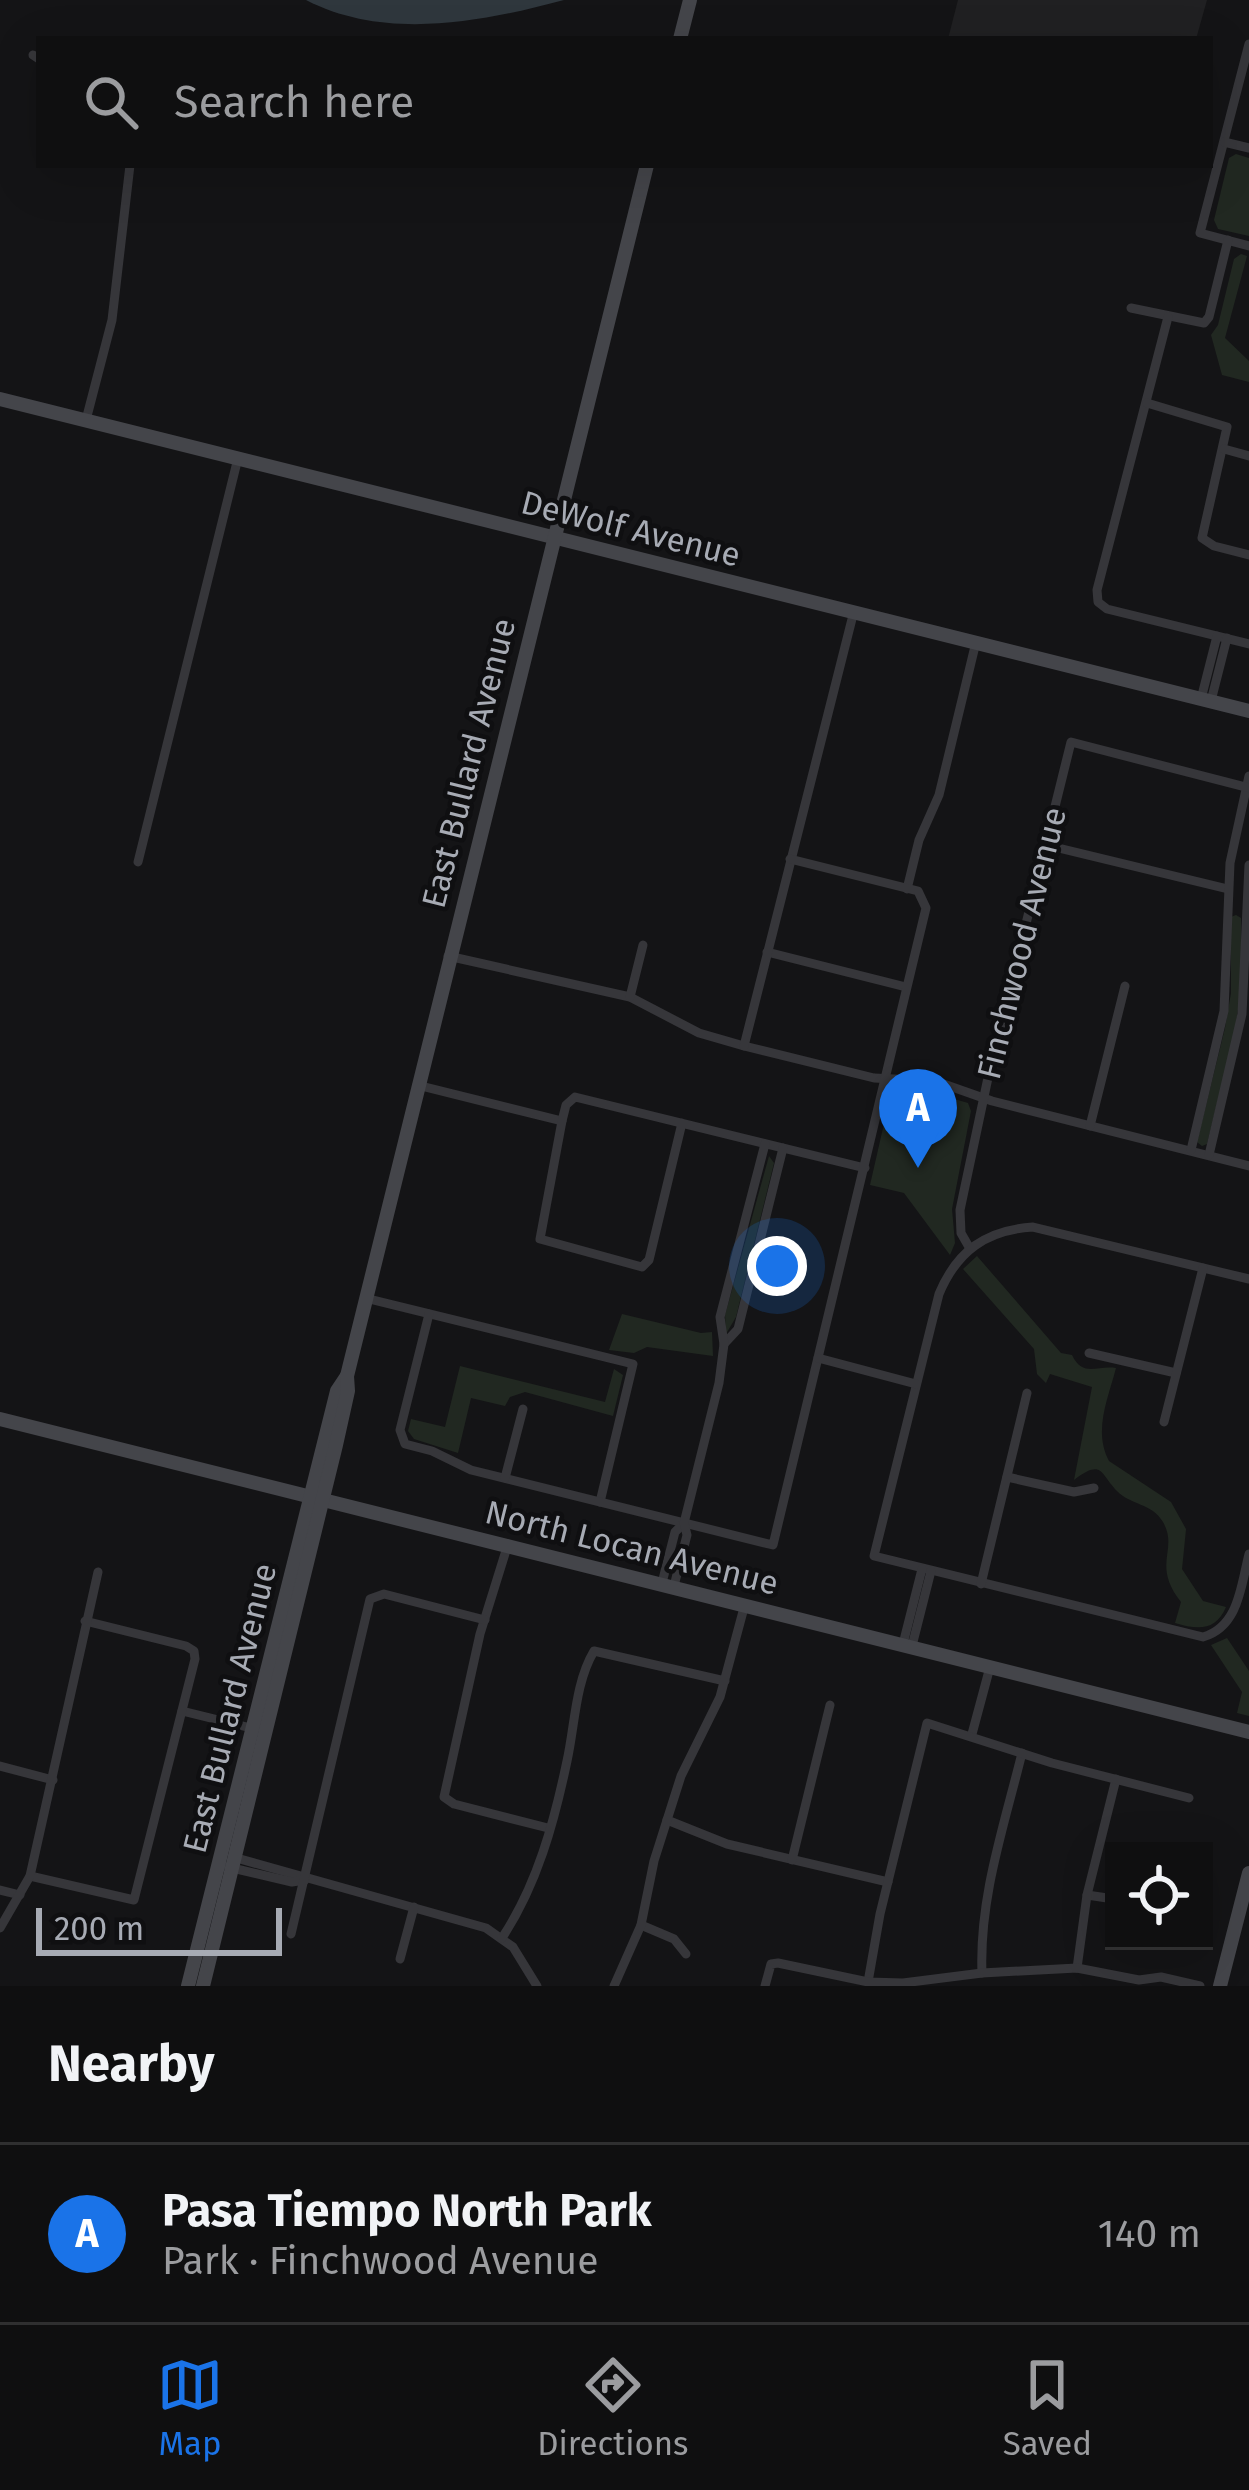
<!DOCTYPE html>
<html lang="en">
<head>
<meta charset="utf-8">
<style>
	:root { --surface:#0f0f10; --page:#181819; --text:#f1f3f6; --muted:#9b9c9f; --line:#2f2f30; --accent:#1a73e8 }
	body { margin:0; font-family:"Fira Sans",sans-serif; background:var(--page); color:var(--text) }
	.controls { position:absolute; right:36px; bottom:36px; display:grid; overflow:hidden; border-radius:0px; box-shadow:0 12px 48px #0002 }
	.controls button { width:108px; height:108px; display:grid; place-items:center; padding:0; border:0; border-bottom:3px solid var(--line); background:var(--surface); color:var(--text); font:60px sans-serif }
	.scale { position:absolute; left:36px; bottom:30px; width:246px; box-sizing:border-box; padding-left:12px; border:6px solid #a7abb4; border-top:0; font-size:33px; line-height:42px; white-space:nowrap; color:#a7abb4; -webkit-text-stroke:9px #0f0f11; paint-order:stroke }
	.you { position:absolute; left:777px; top:1266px; width:42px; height:42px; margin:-30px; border:9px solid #fff; border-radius:50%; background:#1a73e8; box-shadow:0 0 0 18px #1a73e833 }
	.badge { display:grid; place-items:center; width:78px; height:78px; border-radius:50%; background:var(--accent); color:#fff; font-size:39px; font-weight:700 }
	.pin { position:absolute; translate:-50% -99px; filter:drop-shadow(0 3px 6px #0008) }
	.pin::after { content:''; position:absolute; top:63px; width:42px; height:36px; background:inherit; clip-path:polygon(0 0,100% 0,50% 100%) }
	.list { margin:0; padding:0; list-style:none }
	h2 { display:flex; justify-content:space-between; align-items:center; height:156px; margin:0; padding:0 48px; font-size:51px }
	h2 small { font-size:39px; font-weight:400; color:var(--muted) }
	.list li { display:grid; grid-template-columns:78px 1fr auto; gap:36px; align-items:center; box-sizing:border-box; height:180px; padding:0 48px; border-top:3px solid var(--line) }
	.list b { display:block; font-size:45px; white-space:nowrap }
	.list p { margin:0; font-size:39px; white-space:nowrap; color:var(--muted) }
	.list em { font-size:39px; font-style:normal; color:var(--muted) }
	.icon { flex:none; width:66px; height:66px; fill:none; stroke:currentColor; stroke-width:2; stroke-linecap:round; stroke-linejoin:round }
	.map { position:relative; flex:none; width:1249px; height:1986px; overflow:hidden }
	.search { position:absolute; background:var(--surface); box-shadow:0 12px 48px #0002; left:36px; right:36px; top:36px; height:132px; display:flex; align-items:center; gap:30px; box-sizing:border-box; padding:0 42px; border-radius:0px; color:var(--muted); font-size:45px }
	.sheet { height:336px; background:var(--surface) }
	nav { display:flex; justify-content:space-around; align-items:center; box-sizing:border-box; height:168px; border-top:3px solid var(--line); background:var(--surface); font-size:33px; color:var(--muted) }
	nav a { display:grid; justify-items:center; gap:6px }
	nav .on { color:var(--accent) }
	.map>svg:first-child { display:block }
</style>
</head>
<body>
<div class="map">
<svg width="1249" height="1986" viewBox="0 0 1249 1986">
	<rect width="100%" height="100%" fill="#141416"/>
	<path fill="#202022" d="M958 0H1207L1196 39H948Z"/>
	<g fill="#212821">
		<path d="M1236 154 1249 158V236L1218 229 1214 220 1229 158Z"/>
		<path d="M1241 254 1247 256 1225 338 1249 361V382L1222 375 1211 335 1218 325 1234 259Z"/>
		<path d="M1236 915 1241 918V988L1235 1031 1207 1144 1202 1146 1197 1142 1225 1028 1231 993V917Z"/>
		<path d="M917 1088 968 1103 971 1111 952 1209 955 1243 950 1255 904 1193 870 1185 891 1093 896 1089Z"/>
		<path d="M769 1156 774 1163 736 1317 726 1334 725 1315Z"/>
		<path d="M977 1256 1061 1353 1072 1355C1083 1378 1097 1365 1116 1368 1108 1399 1093 1431 1109 1461L1171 1502 1186 1529 1182 1569 1203 1601 1226 1607C1216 1631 1198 1630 1175 1623L1181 1602C1151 1564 1179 1550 1163 1522 1152 1503 1130 1505 1117 1491 1100 1474 1103 1458 1074 1480L1092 1387 1050 1374 1046 1383 1037 1374 1034 1349 963 1269Z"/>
		<path d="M622 1314 701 1333 712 1332 713 1356 647 1347 634 1353 609 1350Z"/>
		<path d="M460 1366 605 1402 614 1369 623 1375 613 1416 525 1392 510 1397 505 1406 471 1398 458 1453 414 1439 408 1431 411 1419 445 1427Z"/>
		<path d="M1227 1638 1249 1671V1716L1237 1713 1242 1692 1211 1645Z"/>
	</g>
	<path fill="#2f373d" d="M306 0H564C482 22 385 41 306 0Z"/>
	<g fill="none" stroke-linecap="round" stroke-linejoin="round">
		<g stroke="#36363a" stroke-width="9">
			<path d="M1249 44 1200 233 1249 246"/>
			<path d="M33 55 39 59"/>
			<path d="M1224 142 1249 148"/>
			<path d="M1131 308 1204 323 1209 317 1228 240"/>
			<path d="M1168 317 1097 590 1098 602 1107 609 1249 644"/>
			<path d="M1147 403 1227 427 1202 538 1214 546 1249 555"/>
			<path d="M86 420 112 320 130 165"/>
			<path d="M1224 449 1249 456"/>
			<path d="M1201 699 1217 636"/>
			<path d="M1211 701 1227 638"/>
			<path d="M1046 845 1228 889"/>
			<path d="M138 862 238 458"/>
			<path d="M907 889 919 840 939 795 976 642"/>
			<path d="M767 952 906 987"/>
			<path d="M448 956 630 997 699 1033 744 1046 874 1078 935 1081 992 1101 1249 1166"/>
			<path d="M630 997 643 945"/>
			<path d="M744 1046 854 611"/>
			<path d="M417 1085 562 1121"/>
			<path d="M682 1123 649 1260 642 1267 540 1239 562 1121 566 1105 575 1097 865 1168"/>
			<path d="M1090 1126 1125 986"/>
			<path d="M1191 1150 1224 1011 1230 863 1249 776"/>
			<path d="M1209 1155 1242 1014 1249 865"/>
			<path d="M969 1247 961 1233 960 1210 989 1073 1071 742 1249 788"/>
			<path d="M1249 1279 1033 1227C986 1230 957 1251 939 1294L874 1556 1203 1637C1239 1627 1241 1585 1249 1554"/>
			<path d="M365 1298 633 1364 600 1502"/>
			<path d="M429 1314 400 1430 405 1444 432 1451 471 1470 773 1545 926 908 918 891 790 859"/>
			<path d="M724 1344 738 1329 783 1148"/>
			<path d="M1089 1353 1176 1373"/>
			<path d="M818 1358 916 1384"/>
			<path d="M1164 1422 1203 1268"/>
			<path d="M1007 1477 1074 1492 1094 1488"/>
			<path d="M505 1478 523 1409"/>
			<path d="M508 1544 480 1634 444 1797 454 1804 548 1828"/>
			<path d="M662 1583 675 1532 684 1523"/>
			<path d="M981 1584 1027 1393"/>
			<path d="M674 1586 687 1535 684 1523 719 1383 724 1344 720 1317 765 1144"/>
			<path d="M903 1644 922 1569"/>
			<path d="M912 1646 931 1571"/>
			<path d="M182 1711 251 1728"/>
			<path d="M972 1734 990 1667"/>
			<path d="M0 1766 53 1780"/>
			<path d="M667 1820 727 1844 888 1882"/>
			<path d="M233 1857 486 1928 513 1947 537 1986"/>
			<path d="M792 1860 830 1705"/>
			<path d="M228 1867 292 1882 305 1880"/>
			<path d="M30 1876 134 1900 195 1659 194 1651 186 1646 85 1621"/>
			<path d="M0 1890 20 1895"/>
			<path d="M1087 1895 1114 1899"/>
			<path d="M641 1925 674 1939 686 1954"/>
			<path d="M0 1928 30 1876 98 1572"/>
			<path d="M291 1934 370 1599 384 1594 485 1620"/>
			<path d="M502 1938C537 1885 554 1823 567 1761 575 1725 575 1683 594 1651L725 1681"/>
			<path d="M400 1959 414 1907"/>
			<path d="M1077 1968 1087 1895 1116 1779"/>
			<path d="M982 1973C979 1898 1004 1826 1022 1753"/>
			<path d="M868 1982 880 1914 927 1723 1052 1763 1189 1798"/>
			<path d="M614 1986 641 1925 654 1861 681 1776 720 1697 745 1604"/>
			<path d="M765 1986 771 1964 778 1963 868 1982 903 1983 982 1973 1077 1968 1139 1980 1161 1977 1200 1986"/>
		</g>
		<g stroke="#44454a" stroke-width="14">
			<path d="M680 39 690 0"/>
			<path d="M0 399 1249 711"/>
			<path d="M0 1419 1249 1732"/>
			<path d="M188 1986 337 1391 347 1376"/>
			<path d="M203 1986 336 1445 348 1391 347 1376 647 165"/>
			<path d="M1220 1986 1249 1873"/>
		</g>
	</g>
	<g text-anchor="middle" stroke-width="9" stroke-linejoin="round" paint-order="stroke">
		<g font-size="33" fill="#a7abb4" stroke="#0f0f11">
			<text transform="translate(631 528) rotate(14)" y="12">DeWolf Avenue</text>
			<text transform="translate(468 763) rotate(-76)" y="12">East Bullard Avenue</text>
			<text transform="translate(1021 943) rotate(-76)" y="12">Finchwood Avenue</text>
			<text transform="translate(632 1547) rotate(14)" y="12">North Locan Avenue</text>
			<text transform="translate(229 1708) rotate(-76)" y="12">East Bullard Avenue</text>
		</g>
	</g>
</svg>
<div class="controls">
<button><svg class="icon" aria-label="locate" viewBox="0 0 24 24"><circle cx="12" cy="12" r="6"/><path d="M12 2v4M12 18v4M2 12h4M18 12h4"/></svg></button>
</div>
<div class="scale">200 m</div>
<div class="you"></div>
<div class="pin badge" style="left:918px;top:1168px">A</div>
<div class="search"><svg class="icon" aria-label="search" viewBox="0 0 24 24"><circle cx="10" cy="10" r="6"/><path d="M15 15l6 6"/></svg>Search here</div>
</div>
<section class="sheet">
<h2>Nearby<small></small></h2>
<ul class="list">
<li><span class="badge">A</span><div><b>Pasa Tiempo North Park</b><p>Park · Finchwood Avenue</p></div><em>140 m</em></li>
</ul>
</section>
<nav>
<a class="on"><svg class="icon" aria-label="map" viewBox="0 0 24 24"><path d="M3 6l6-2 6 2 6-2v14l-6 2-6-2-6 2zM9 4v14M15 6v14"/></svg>Map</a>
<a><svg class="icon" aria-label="directions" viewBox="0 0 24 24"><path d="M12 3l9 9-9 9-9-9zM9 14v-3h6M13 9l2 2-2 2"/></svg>Directions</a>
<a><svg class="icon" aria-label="saved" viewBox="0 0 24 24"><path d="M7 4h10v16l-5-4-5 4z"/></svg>Saved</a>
</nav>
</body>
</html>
